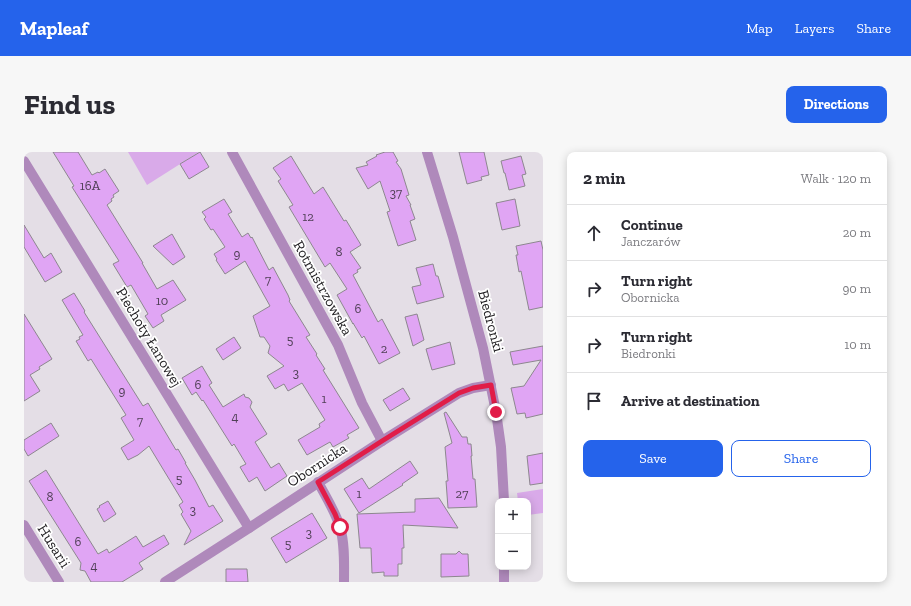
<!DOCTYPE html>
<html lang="en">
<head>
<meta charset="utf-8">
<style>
	:root { --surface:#fff; --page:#f7f7f7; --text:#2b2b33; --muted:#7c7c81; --line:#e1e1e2; --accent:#2563eb }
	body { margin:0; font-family:"Zilla Slab",serif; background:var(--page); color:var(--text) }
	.controls { position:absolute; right:12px; bottom:12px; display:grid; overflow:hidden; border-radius:8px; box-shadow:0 2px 10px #0003 }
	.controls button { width:36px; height:36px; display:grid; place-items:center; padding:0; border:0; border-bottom:1px solid var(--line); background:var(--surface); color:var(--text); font:20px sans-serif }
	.stop { position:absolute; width:12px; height:12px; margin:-9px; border:3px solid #e11d48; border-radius:50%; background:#fff }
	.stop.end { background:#e11d48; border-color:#fff; box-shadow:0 1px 4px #0008 }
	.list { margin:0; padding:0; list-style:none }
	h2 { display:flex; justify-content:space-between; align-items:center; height:52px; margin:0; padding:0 16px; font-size:17px }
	h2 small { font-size:13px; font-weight:400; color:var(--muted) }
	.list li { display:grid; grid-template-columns:26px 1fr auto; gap:12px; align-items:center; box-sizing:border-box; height:56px; padding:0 16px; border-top:1px solid var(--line) }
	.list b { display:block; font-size:15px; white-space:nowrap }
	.list p { margin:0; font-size:13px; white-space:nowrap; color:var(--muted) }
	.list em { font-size:13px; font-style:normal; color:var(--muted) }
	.actions { display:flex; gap:8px; padding:12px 16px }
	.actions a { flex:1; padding:9px 0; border:1px solid var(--accent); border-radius:8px; text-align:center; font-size:14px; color:var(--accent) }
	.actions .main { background:var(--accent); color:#fff }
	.icon { flex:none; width:22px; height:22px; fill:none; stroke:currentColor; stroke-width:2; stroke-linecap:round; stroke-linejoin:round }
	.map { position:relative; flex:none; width:519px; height:430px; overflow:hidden; border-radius:8px }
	header { display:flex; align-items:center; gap:24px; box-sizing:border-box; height:56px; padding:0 20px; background:var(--accent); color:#fff }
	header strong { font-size:19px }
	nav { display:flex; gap:22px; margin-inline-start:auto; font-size:14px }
	.intro { display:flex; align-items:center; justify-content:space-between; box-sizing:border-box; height:96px; padding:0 24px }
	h1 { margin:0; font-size:28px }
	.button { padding:10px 18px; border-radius:8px; background:var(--accent); color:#fff; font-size:14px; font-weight:700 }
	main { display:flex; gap:24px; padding:0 24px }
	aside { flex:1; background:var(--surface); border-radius:8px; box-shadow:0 2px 10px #0003 }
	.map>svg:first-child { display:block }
</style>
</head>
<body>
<header>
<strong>Mapleaf</strong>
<nav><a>Map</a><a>Layers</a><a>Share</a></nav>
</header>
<div class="intro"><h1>Find us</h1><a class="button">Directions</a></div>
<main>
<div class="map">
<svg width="519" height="430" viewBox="0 0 519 430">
	<rect width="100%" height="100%" fill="#e4dee6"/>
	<g fill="#d9aae9">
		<path d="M104 0H175L123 33Z"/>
		<path d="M519 337V361L504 363V349H494L493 341Z"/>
	</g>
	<g fill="#e0a5f4" stroke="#8d878f">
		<path d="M29 0H54L68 23 74 20 75 21 81 17 95 39 89 43 90 45 87 47 88 49 83 53 119 111H118L133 137 149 128 162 148 137 163 140 169 129 176 121 164 124 162 107 133 103 135 89 112 95 109 48 35 50 34Z"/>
		<path d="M176 0 185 15 165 27 156 12Z"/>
		<path d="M361 0H369L374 9 372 10 377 17 385 43 382 44 387 53H386L391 67 386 69 392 88 374 94 363 60 366 59 356 29 344 37 332 16 344 13 342 10 353 4 352 3Z"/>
		<path d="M435 0H460L465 23 457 25 458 28 443 32Z"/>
		<path d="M267 4 290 42 299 35 320 69 322 68 337 93 326 100 337 116 333 118 334 120 329 123 354 170 358 167 376 201 355 212 340 184 338 186 329 171V172L313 143 323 137 306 111 301 115 265 55 269 53 254 29 257 27 249 16Z"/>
		<path d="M497 4 502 22 498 23 501 34 485 38 481 21H480L477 9Z"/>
		<path d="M200 47 208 60 204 62 218 85 224 81 227 86 228 85 245 118 249 115 264 143 266 148 265 149 286 183 282 185 293 202 292 203 301 217 299 218 335 276 323 283 325 286 309 295 306 290 283 303 274 288 296 275 295 272 301 268 278 231 264 239 260 232 251 237 243 224 260 214 244 201 246 194 240 185H236L229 164 246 154 221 109 201 122 192 108 193 107 190 102 201 95 189 77 187 78 180 67 182 65 178 60Z"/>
		<path d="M491 47 496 74 478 78 472 51Z"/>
		<path d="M0 73 20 106 27 101 38 120 21 130 0 95Z"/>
		<path d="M148 82 161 105 149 113 129 94Z"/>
		<path d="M517 89 519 98V155L505 158 497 119 495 120 492 103H494L492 94Z"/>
		<path d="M409 112 412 124H414L420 145 393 152 388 135 397 133 392 116Z"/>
		<path d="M50 141 61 159 60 160 119 254 124 251 152 298 154 297 162 311H161L171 328 185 355 189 353 199 369 160 393 167 379 157 362 159 360 155 353 159 350 125 294 114 303 104 308 97 296 110 288 97 266 102 263 67 207 64 209 52 189 56 187 55 185 59 183 38 148Z"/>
		<path d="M0 162 28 207 15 215 16 217 6 223 16 239 0 249Z"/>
		<path d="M393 162 400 188 389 194 381 165Z"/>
		<path d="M210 185 217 196 199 208 192 197Z"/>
		<path d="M426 190 431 212 408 218 402 197Z"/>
		<path d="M519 194V262L502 266 501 261 493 262 487 236 500 234 517 208 489 213 486 200Z"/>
		<path d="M178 214 188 231 185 233 199 255 220 242 221 245 225 246 228 250 226 255 243 282 231 290 247 316 255 311 263 324 241 339 233 325 225 330 216 315 222 312 210 292 208 294 179 248 178 249 172 240 168 243 158 226Z"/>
		<path d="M379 236 386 247 366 259 359 248Z"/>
		<path d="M422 260 438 285H443L444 292H447L448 304H447L449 327H451L453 355 424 356 422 329H424L421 295 428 291 420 261Z"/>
		<path d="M27 271 35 284 4 304 0 297V288Z"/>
		<path d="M519 301V331L506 333 503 304Z"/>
		<path d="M386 309 394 321 378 332 379 333 335 361 320 337 338 326 345 337Z"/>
		<path d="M22 318 74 402 83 397 85 401 112 384 119 395 140 383 145 392 115 411 119 417 98 430H67L61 419 56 418 57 411 5 329Z"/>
		<path d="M415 346 434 376 379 373 380 396H378V412H374V424H360V420L348 421 347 396H336L333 362 391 360V347Z"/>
		<path d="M84 349 92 362 80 370 73 357 76 355 75 354Z"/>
		<path d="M288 361 303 386 262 411 247 386Z"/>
		<path d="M435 399 438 402H444L445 424 417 425V402H432Z"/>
		<path d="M202 417H223L224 430H202Z"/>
	</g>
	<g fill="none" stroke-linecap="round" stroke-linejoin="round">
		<g stroke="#af89bb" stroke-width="10">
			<path d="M208 0 314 193 338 251 358 289"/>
			<path d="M403 0 429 85 459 196 472 260 477 295 480 349"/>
			<path d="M0 9 225 376"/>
			<path d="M294 330C302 345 311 359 316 375 321 392 320 412 320 430"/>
			<path d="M0 373 35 430"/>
			<path d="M141 430 225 376 358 289 435 241 449 236 467 233"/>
			<path d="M480 430V415"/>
		</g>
	</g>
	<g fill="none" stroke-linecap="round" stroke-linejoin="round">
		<path stroke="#e11d48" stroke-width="5" d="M316 375 311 362 294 330 358 289 435 241 449 236 467 233 472 260"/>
	</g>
	<g text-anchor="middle" stroke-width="3.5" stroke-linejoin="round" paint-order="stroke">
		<g font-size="13" fill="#4f3f55">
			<text x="66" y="38">16A</text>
			<text x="372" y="45">37</text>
			<text x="284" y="69">12</text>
			<text x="315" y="104">8</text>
			<text x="213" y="106">9</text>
			<text x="244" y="132">7</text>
			<text x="138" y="153">10</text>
			<text x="334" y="161">6</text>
			<text x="266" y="192">5</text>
			<text x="360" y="201">2</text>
			<text x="272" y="225">3</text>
			<text x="174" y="237">6</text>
			<text x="98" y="243">9</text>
			<text x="300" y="251">1</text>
			<text x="211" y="269">4</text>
			<text x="116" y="273">7</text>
			<text x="155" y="331">5</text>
			<text x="335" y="346">1</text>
			<text x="438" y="346">27</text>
			<text x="26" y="349">8</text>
			<text x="169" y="362">3</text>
			<text x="285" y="385">3</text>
			<text x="54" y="394">6</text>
			<text x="264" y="396">5</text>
			<text x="70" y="418">4</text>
		</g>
		<g font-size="15" fill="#1f1d20" stroke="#fff">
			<text transform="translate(299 136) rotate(61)" y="5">Rotmistrzowska</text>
			<text transform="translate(467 169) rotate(75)" y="5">Biedronki</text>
			<text transform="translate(125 185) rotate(59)" y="5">Piechoty Łanowej</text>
			<text transform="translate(293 313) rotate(-33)" y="5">Obornicka</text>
			<text transform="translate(30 394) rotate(58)" y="5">Husarii</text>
		</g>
	</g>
</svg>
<div class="controls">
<button>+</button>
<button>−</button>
</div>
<div class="stop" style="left:316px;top:375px"></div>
<div class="stop end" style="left:472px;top:260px"></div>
</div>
<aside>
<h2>2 min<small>Walk · 120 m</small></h2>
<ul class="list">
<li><svg class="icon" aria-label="ahead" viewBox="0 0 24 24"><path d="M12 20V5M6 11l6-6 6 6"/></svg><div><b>Continue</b><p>Janczarów</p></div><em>20 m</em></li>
<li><svg class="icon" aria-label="right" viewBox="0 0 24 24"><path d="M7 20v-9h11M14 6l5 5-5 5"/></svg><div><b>Turn right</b><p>Obornicka</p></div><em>90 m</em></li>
<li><svg class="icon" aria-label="right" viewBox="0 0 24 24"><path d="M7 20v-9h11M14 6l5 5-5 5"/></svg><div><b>Turn right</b><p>Biedronki</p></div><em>10 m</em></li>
<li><svg class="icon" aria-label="arrive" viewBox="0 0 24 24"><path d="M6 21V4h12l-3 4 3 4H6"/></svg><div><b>Arrive at destination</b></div></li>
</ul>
<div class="actions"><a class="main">Save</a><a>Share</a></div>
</aside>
</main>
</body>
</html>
